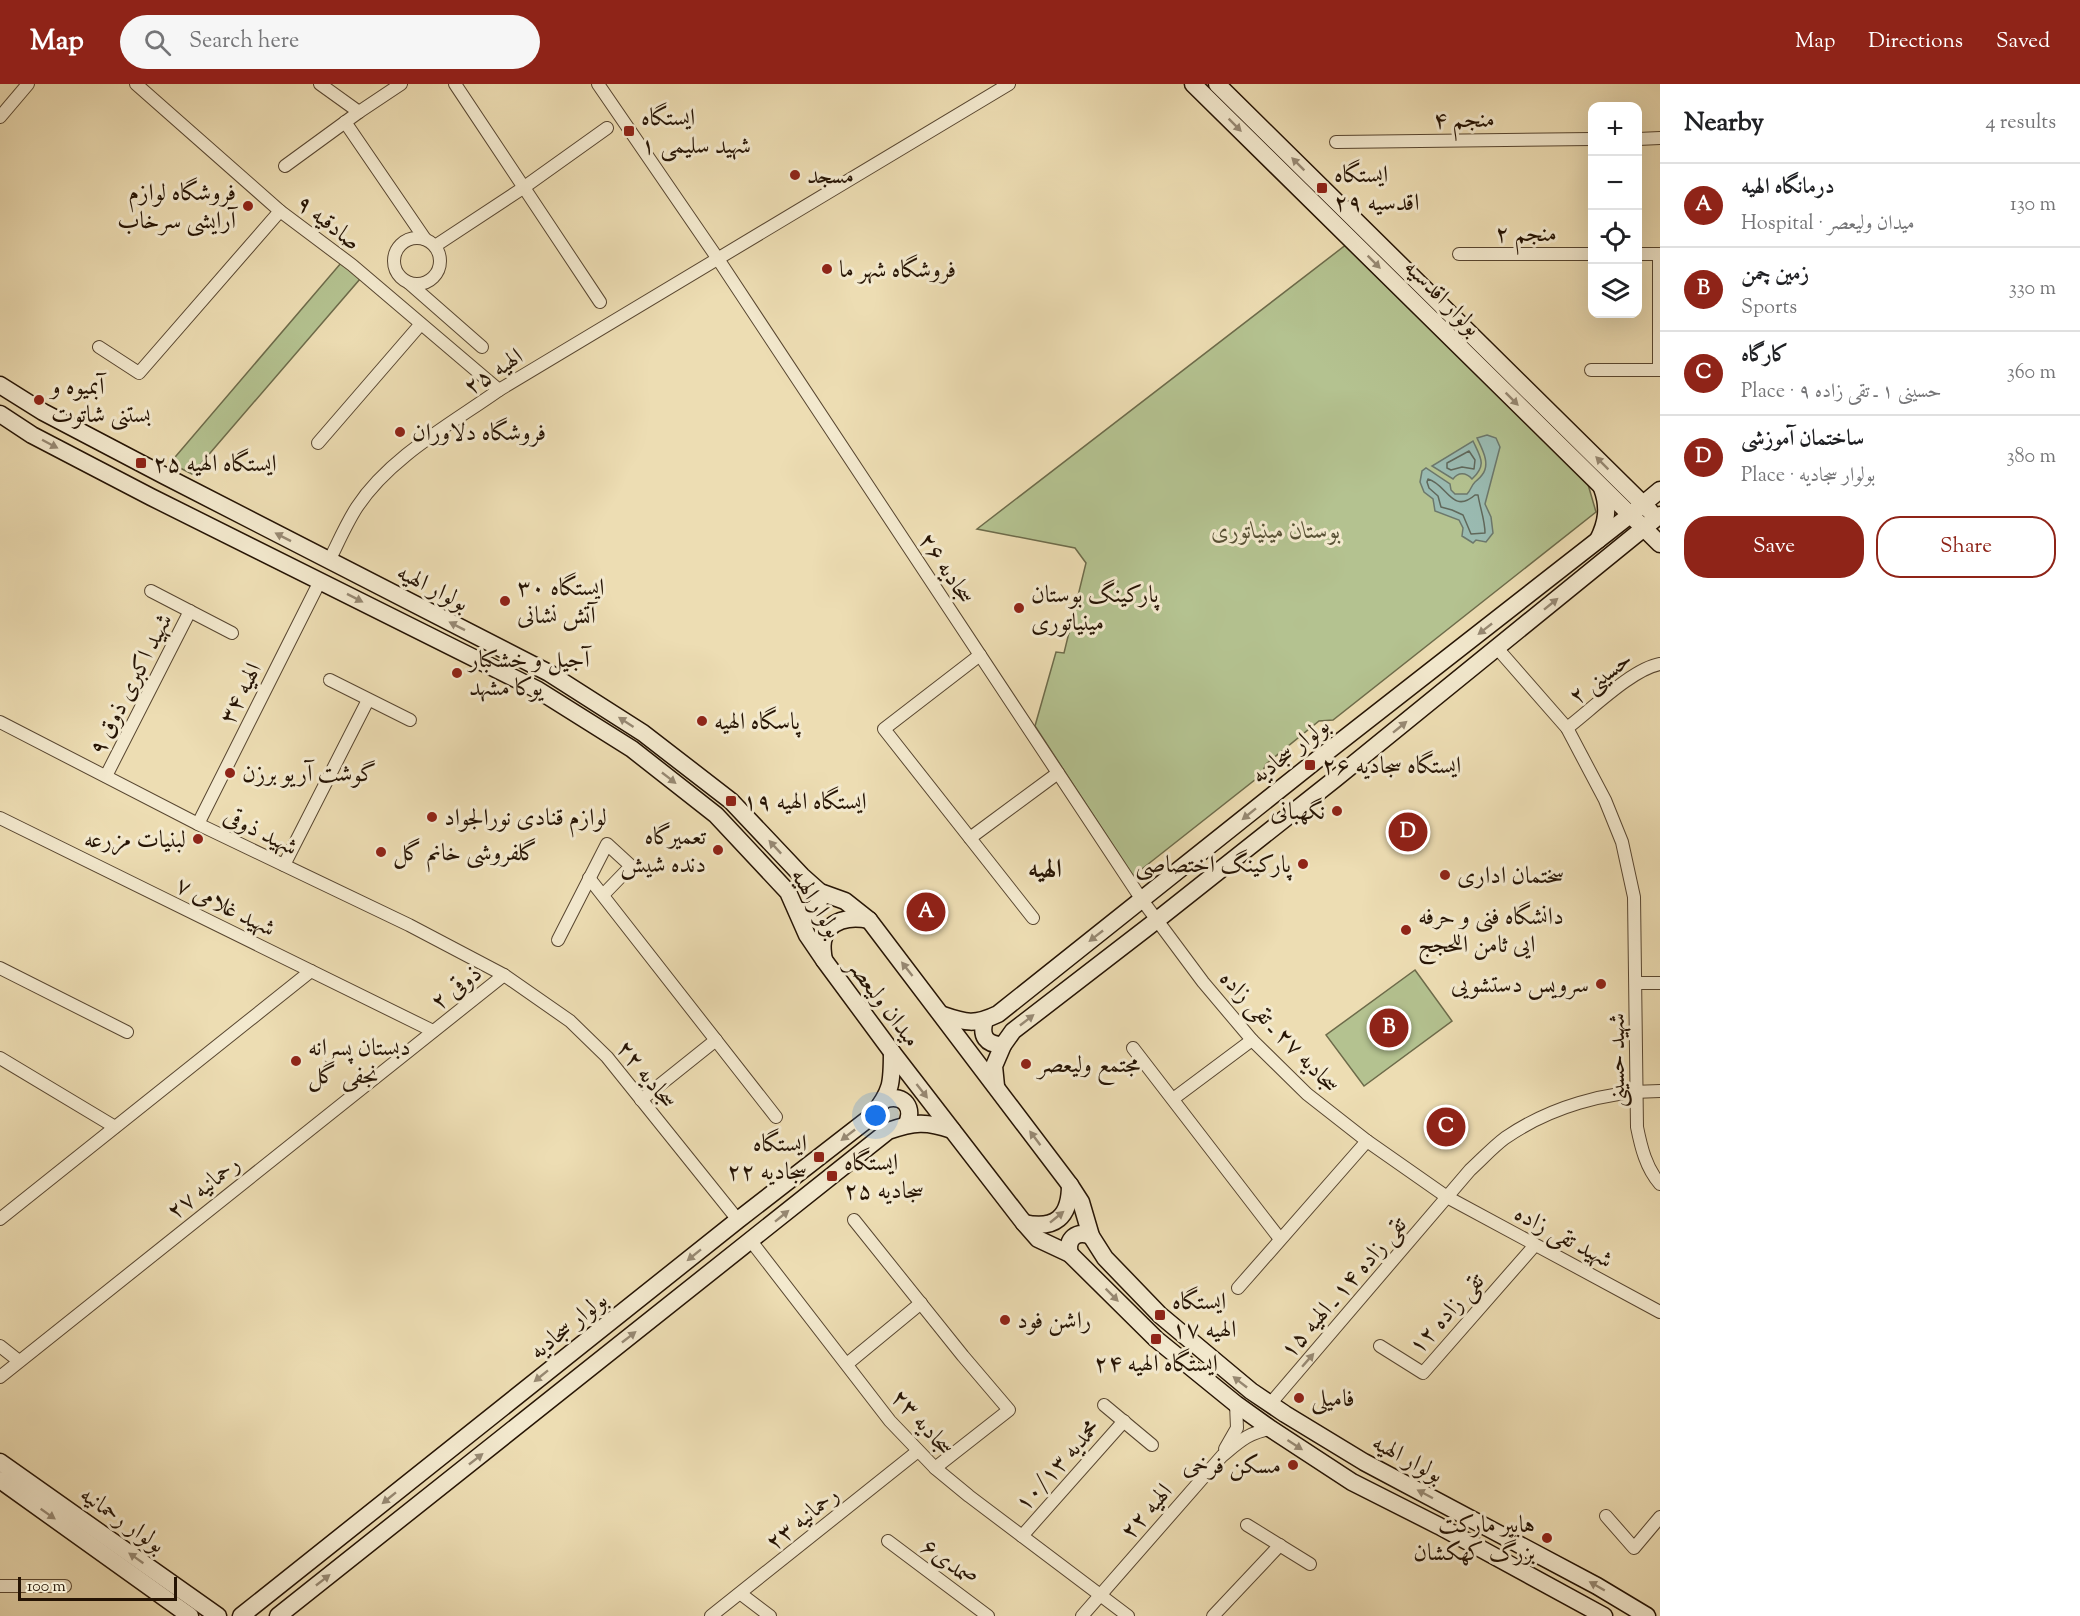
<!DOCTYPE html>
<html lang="en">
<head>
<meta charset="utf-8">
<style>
	:root { --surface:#fff; --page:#f6f6f6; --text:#202124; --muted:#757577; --line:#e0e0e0; --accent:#8f2418 }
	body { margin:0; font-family:"Sorts Mill Goudy",Amiri,serif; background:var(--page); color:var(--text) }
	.controls { position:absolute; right:18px; top:18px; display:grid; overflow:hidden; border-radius:12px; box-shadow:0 6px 24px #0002 }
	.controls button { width:54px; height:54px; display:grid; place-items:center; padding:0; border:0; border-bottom:2px solid var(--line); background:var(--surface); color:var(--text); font:30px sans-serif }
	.scale { position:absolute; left:18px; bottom:15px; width:159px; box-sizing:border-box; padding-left:6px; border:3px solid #261404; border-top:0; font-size:16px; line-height:21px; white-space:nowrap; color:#261404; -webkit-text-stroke:4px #f3e9ce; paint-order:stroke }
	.you { position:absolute; left:876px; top:1032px; width:21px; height:21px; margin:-15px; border:4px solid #fff; border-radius:50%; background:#1a73e8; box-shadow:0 0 0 9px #1a73e833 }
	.badge { display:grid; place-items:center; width:39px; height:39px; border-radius:50%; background:var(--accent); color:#fff; font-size:20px; font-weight:700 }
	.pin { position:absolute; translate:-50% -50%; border:3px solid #fff; box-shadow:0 2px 6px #0006 }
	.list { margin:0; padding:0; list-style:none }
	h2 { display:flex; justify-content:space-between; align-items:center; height:78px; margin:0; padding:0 24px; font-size:26px }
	h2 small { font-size:20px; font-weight:400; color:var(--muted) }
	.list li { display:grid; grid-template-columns:39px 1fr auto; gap:18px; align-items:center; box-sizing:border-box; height:84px; padding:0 24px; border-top:2px solid var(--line) }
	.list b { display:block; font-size:22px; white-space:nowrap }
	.list p { margin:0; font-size:20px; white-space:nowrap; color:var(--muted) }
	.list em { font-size:20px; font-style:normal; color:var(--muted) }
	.actions { display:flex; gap:12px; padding:18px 24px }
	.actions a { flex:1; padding:14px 0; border:2px solid var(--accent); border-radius:24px; text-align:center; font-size:21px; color:var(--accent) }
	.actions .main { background:var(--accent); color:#fff }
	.icon { flex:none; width:33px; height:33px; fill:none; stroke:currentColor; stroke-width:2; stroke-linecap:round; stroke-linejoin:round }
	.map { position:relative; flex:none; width:1660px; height:1532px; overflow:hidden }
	header { display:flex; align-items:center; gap:36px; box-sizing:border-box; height:84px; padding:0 30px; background:var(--accent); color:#fff }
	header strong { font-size:28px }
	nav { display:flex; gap:33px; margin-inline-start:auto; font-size:21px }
	.search { width:420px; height:54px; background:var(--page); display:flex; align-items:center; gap:15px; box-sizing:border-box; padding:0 21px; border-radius:33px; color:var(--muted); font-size:22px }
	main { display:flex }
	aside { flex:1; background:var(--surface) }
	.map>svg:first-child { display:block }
</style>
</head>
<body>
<header>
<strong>Map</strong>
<div class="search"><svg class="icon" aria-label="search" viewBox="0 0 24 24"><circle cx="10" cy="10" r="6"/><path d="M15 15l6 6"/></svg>Search here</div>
<nav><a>Map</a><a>Directions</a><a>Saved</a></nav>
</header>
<main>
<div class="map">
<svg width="1660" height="1532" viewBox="0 0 1660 1532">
	<rect width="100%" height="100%" fill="#edddb3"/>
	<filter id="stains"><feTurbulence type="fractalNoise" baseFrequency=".00333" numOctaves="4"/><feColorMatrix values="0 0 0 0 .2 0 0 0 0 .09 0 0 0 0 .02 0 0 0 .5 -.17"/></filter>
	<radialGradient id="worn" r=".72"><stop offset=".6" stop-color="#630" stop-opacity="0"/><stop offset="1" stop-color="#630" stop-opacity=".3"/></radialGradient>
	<g fill="#b4c290" stroke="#6d6b4a" stroke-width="1.5">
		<path d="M1347 160 1585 390 1596 428 1333 636 1319 637 1266 680 1261 691 1133 792 1035 642 1056 568 1064 569 1086 479 1075 464 977 445Z"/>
		<path d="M341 179 360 195 192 390 170 379Z"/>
		<path d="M1415 886 1452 937 1364 1002 1326 951Z"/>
	</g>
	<g fill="#9abbb2" stroke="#6c786c" stroke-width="1.5">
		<path d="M1487 351 1496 354 1500 363 1485 420 1491 433 1493 449 1486 458 1476 456 1473 459 1462 452 1463 444 1459 436 1435 427 1433 415 1424 408 1420 398 1422 387 1426 384 1450 400 1451 406 1455 410H1467C1471 406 1471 402 1475 398 1477 396 1480 394 1482 391 1491 380 1482 365 1477 354Z"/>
		<path d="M1473 357C1481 374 1487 381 1472 395 1466 388 1458 388 1453 395L1432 382Z"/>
	</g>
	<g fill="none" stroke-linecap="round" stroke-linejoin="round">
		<g stroke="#60685b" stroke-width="1.5">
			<path d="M1469 367 1475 376 1474 385 1462 383 1451 386 1447 384V379Z"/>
			<path d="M1428 395C1447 400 1452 431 1475 411H1478C1480 424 1485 436 1485 449L1471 450 1463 431 1452 426 1441 423 1438 412 1429 404 1427 398Z"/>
		</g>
		<defs>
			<g id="street">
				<path d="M136 0 280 127 352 181 499 306"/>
				<path d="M320 0 359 28"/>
				<path d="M455 0 600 218"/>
				<path d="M598 0 718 175 1142 816 1203 898 1252 956 1307 1010 1367 1057 1447 1113 1660 1228"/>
				<path d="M0 33 28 0"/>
				<path d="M345 38 425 155"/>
				<path d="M1638 55 1660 54"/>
				<path d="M1336 58 1592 55"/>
				<path d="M285 82 359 28 401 0"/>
				<circle cx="417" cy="177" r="23"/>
				<path d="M435 162 523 104 607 44"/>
				<path d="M1459 170H1592"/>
				<path d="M1638 170H1660"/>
				<path d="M1659 170V286"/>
				<path d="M409 199 482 263"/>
				<path d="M99 263 139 289 280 127"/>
				<path d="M1591 286H1660"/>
				<path d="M318 359 420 241"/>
				<path d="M329 477C338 459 346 440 357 423 390 373 451 340 499 306L1009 0"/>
				<path d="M151 507 232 549"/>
				<path d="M1497 564 1567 644 1605 716 1622 758 1634 813 1637 1043C1641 1063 1646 1084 1660 1100"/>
				<path d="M980 571 884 645 1033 834"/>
				<path d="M330 596 410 636"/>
				<path d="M0 638 198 740 409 841 504 891 570 937 607 973 738 1136"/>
				<path d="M1567 644C1591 626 1632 585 1660 580"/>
				<path d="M106 692 190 527"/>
				<path d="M0 734 433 947"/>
				<path d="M198 740 320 497"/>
				<path d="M970 754 1058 689"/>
				<path d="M284 781 368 616"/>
				<path d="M589 794 776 1033"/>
				<path d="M558 856 607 760 631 782 603 811"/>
				<path d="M0 884 127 948"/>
				<path d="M1636 899H1660"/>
				<path d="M1133 964 1280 1155"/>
				<path d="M0 974 115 1043"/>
				<path d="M1173 1015 1252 956"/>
				<path d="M641 1016 716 956"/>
				<path d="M0 1135 311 887"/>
				<path d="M854 1136 963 1272 1009 1326 935 1384"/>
				<path d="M751 1157 890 1337 935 1384 969 1412 1128 1532"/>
				<path d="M1238 1204 1367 1057"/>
				<path d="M0 1262 19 1277"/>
				<path d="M1380 1262 1423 1289 1535 1161"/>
				<path d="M847 1280 921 1219"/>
				<path d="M0 1293 504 891"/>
				<path d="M1270 1320 1470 1086C1482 1075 1493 1063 1505 1054 1550 1023 1606 1007 1660 1007"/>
				<path d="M1104 1321 1152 1361"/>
				<path d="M1225 1365 1237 1344 1236 1320"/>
				<path d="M1606 1432 1634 1464 1660 1433"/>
				<path d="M1247 1441 1310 1480"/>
				<path d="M1022 1452 1124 1337"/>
				<path d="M888 1457 988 1532"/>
				<path d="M0 1502H65"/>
				<path d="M741 1510 770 1532"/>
				<path d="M711 1532 918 1367"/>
				<path d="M1082 1532 1222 1372C1239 1358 1249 1348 1271 1345"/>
				<path d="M1213 1532 1280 1461"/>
			</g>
			<g id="secondary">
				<path d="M1193 0 1660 460"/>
				<path d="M1217 0 1650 427"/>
				<path d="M0 301 43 328 165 392 549 589 643 649 731 717 802 792 820 808 845 817 869 836 1070 1101 1081 1118 1091 1152 1105 1174 1160 1231 1251 1307 1285 1330 1364 1378 1597 1502 1647 1532"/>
				<path d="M0 330 32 351 151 413 538 606 632 665 716 731 788 808 807 851 824 876 892 968 1024 1139 1038 1155 1070 1170 1156 1255 1236 1320 1271 1345 1352 1398 1439 1442 1604 1532"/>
				<path d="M1598 456C1607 438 1609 423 1602 404"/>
				<path d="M797 826C812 830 821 823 820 808"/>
				<path d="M824 876C823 871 822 863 823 857 828 835 851 832 869 836"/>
				<path d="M943 931C966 939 975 941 998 930L1318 675 1630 431 1660 406"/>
				<path d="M985 936C980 952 986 961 1003 961"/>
				<path d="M996 1002 994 982 1003 961 1013 947 1157 836 1335 695 1660 431"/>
				<path d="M886 1015C904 1010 915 1024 906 1041"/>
				<path d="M1024 1139C1055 1146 1070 1133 1070 1101"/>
				<path d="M1070 1170C1066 1155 1076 1146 1091 1152"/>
				<path d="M0 1378 218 1532"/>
				<path d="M0 1396 190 1532"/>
				<path d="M241 1532 738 1136 872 1032C892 1007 892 999 892 968"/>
				<path d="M278 1532 888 1047C914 1038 926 1037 952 1046"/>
			</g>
		</defs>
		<use href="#street" stroke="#584630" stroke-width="14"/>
		<use href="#secondary" stroke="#261404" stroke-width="19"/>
		<use href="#street" stroke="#f3e9ce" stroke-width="12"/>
		<use href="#secondary" stroke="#f3e9ce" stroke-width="16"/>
	</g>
	<defs><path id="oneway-solid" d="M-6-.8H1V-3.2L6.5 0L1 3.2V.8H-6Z" transform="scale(1.5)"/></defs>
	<g fill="#978973">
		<use href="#oneway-solid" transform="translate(1235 41) rotate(45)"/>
		<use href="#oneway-solid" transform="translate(1298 80) rotate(-135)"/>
		<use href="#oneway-solid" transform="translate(1374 178) rotate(45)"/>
		<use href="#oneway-solid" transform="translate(1512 315) rotate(45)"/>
		<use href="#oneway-solid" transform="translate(50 360) rotate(28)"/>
		<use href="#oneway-solid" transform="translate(1602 379) rotate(-135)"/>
		<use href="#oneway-solid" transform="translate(283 453) rotate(-153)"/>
		<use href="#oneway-solid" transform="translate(355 514) rotate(27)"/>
		<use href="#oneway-solid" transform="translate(1551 520) rotate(-39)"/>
		<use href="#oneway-solid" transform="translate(457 542) rotate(-153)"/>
		<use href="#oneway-solid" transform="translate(1485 545) rotate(142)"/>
		<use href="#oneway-solid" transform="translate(626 638) rotate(-147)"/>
		<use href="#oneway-solid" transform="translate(1400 643) rotate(-39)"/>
		<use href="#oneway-solid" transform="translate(669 694) rotate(38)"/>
		<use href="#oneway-solid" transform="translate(1249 730) rotate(141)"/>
		<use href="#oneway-solid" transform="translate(775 763) rotate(-133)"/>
		<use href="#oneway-solid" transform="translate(1096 852) rotate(142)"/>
		<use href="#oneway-solid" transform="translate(907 885) rotate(-128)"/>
		<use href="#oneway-solid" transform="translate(1027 936) rotate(-38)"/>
		<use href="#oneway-solid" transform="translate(922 1007) rotate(52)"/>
		<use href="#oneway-solid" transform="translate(848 1051) rotate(142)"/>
		<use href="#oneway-solid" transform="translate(1035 1054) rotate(-127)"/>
		<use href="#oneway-solid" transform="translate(782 1132) rotate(-39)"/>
		<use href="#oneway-solid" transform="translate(1057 1133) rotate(-39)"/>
		<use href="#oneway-solid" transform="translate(694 1171) rotate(141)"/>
		<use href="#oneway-solid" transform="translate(1112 1211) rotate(45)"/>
		<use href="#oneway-solid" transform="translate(629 1253) rotate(-38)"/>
		<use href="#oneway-solid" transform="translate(1308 1276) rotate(-49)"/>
		<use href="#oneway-solid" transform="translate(541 1292) rotate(141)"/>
		<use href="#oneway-solid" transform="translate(1240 1298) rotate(-142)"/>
		<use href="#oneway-solid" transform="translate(1295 1361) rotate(33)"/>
		<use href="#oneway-solid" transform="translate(476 1375) rotate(-38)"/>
		<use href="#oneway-solid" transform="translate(1425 1410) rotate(-152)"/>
		<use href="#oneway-solid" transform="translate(389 1414) rotate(141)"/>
		<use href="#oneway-solid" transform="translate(48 1430) rotate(35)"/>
		<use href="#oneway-solid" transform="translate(136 1474) rotate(-145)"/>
		<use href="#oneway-solid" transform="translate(323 1496) rotate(-38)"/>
		<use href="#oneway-solid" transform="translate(1597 1502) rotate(-150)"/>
	</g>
	<g fill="#8f2418" stroke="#f3e9ce" stroke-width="2">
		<rect x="623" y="41" width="12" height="12" rx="3"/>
		<circle cx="795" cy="91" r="6"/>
		<rect x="1316" y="98" width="12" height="12" rx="3"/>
		<circle cx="248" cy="122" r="6"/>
		<circle cx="827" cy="185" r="6"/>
		<circle cx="39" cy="316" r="6"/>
		<circle cx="400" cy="348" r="6"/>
		<rect x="135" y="373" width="12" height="12" rx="3"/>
		<circle cx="505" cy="517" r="6"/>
		<circle cx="1019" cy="524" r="6"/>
		<circle cx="457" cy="589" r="6"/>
		<circle cx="702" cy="637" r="6"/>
		<rect x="1304" y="675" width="12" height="12" rx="3"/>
		<circle cx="230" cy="689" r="6"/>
		<rect x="725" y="711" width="12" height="12" rx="3"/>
		<circle cx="1337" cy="727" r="6"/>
		<circle cx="432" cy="733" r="6"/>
		<circle cx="198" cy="755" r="6"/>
		<circle cx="718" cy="766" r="6"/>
		<circle cx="381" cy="768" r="6"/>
		<circle cx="1303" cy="780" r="6"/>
		<circle cx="1445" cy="791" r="6"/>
		<circle cx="1406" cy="846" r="6"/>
		<circle cx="1601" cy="900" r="6"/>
		<circle cx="296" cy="977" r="6"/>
		<circle cx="1026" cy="980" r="6"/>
		<rect x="813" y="1067" width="12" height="12" rx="3"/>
		<rect x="826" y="1086" width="12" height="12" rx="3"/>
		<rect x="1154" y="1225" width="12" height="12" rx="3"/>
		<circle cx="1005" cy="1236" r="6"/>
		<rect x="1150" y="1249" width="12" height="12" rx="3"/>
		<circle cx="1299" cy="1314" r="6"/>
		<circle cx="1293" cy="1381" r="6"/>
		<circle cx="1547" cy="1454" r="6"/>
	</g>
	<g text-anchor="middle" stroke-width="6" stroke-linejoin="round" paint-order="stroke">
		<g font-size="24" fill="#261404" stroke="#f3e9ce" text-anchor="start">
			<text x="641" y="41">ایستگاه<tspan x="641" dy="28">شهید سلیمی ۱</tspan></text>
			<text x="1334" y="98">ایستگاه<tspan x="1334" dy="28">اقدسیه ۲۹</tspan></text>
			<text x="807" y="99">مسجد</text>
			<text x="236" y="116" text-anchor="end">فروشگاه لوازم<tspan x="236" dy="28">آرایشی سرخاب</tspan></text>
			<text x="839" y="193">فروشگاه شهر ما</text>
			<text x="51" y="310">آبمیوه و<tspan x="51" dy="28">بستنی شاتوت</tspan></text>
			<text x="412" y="356">فروشگاه دلاوران</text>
			<text x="153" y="387">ایستگاه الهیه ۲۵</text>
			<text x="517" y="511">ایستگاه ۳۰<tspan x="517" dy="28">آتش نشانی</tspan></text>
			<text x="1031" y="518">پارکینگ بوستان<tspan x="1031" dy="28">مینیاتوری</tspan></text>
			<text x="469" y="583">آجیل و خشکبار<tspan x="469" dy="28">یوکا مشهد</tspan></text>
			<text x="714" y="645">پاسگاه الهیه</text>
			<text x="1322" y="689">ایستگاه سجادیه ۲۶</text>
			<text x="242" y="697">گوشت آریو برزن</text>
			<text x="743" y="725">ایستگاه الهیه ۱۹</text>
			<text x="1325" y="735" text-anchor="end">نگهبانی</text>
			<text x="444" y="741">لوازم قنادی نورالجواد</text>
			<text x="706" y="760" text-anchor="end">تعمیرگاه<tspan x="706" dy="28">دنده شیش</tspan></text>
			<text x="186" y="763" text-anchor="end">لبنیات مزرعه</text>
			<text x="393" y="776">گلفروشی خانم گل</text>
			<text x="1291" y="788" text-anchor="end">پارکینگ اختصاصی</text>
			<text x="1457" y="799">سختمان اداری</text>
			<text x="1418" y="840">دانشگاه فنی و حرفه<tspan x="1418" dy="28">ایی ثامن اللحجج</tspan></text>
			<text x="1589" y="908" text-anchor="end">سرویس دستشویی</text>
			<text x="308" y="971">دبستان پسرانه<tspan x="308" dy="28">نجفی گل</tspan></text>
			<text x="1038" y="988">مجتمع ولیعصر</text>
			<text x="807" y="1067" text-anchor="end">ایستگاه<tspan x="807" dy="28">سجادیه ۲۲</tspan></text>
			<text x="844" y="1086">ایستگاه<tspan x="844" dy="28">سجادیه ۲۵</tspan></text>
			<text x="1172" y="1225">ایستگاه<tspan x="1172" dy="28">الهیه ۱۷</tspan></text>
			<text x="1017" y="1244">راشن فود</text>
			<text x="1156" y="1287" text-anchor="middle">ایستگاه الهیه ۲۴</text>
			<text x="1311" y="1322">فامیلی</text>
			<text x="1281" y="1389" text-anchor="end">مسکن فرخی</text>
			<text x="1535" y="1448" text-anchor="end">هایپر مارکت<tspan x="1535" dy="28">بزرگ کهکشان</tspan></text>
		</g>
		<g font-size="24" fill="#261404" stroke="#f3e9ce">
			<text transform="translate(1464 35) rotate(-1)" y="8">منجم ۴</text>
			<text transform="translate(329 138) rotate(38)" y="8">صادقیه ۹</text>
			<text x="1526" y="157">منجم ۲</text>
			<text transform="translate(1443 213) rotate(45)" y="8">بولوار اقدسیه</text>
			<text transform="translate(493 287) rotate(-33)" y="8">الهیه ۲۵</text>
			<text transform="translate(947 484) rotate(56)" y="8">سجادیه ۲۶</text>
			<text transform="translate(433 503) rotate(27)" y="8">بولوار الهیه</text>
			<text transform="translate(1600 593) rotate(-37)" y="8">حسینی ۲</text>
			<text transform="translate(130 600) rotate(-63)" y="8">شهید اکبری ذوق ۹</text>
			<text transform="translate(240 609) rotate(-63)" y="8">الهیه ۳۴</text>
			<text transform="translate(1290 666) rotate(-38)" y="8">بولوار سجادیه</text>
			<text transform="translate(261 747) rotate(26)" y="8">شهید ذوقی</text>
			<text transform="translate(817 819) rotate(59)" y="8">بولوار الهیه</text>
			<text transform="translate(226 822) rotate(26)" y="8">شهید غلامی ۷</text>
			<text transform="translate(456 903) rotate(-38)" y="8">ذوقی ۲</text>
			<text transform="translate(884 918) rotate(53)" y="8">میدان ولیعصر</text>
			<text transform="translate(1280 947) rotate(46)" y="8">سجادیه ۲۷ ـ تقی زاده</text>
			<text transform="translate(1616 976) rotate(-90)" y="8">شهید حسینی</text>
			<text transform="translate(647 990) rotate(51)" y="8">سجادیه ۲۲</text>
			<text transform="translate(203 1103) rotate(-39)" y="8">رحمانیه ۲۷</text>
			<text transform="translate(1564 1152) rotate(28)" y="8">شهید تقی زاده</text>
			<text transform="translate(1343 1203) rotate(-49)" y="8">تقی زاده ۱۴ ـ الهیه ۱۵</text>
			<text transform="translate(1446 1229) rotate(-48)" y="8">تقی زاده ۱۲</text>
			<text transform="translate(568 1241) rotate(-39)" y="8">بولوار سجادیه</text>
			<text transform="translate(923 1338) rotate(48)" y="8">سجادیه ۲۳</text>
			<text transform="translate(1408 1374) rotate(28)" y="8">بولوار الهیه</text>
			<text transform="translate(1057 1381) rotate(-48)" y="8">محمدیه ۱۰/۱۳</text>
			<text transform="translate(1146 1427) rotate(-49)" y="8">الهیه ۲۲</text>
			<text transform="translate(802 1434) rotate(-39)" y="8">رحمانیه ۲۳</text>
			<text transform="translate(123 1435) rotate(35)" y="8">بولوار رحمانیه</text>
			<text transform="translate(950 1478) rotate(37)" y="8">صمدی۶</text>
		</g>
		<g font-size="24" font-style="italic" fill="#585135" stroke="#f3e9ce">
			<text x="1276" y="454">بوستان مینیاتوری</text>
		</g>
		<g font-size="26" font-weight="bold" fill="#261404" stroke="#f3e9ce">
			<text x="1045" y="793">الهیه</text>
		</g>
	</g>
	<rect width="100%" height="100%" filter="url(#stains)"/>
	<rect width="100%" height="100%" fill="url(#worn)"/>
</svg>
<div class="controls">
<button>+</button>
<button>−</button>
<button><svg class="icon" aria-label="locate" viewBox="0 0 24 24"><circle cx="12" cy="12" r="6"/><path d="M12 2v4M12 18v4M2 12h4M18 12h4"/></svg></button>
<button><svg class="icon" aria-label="layers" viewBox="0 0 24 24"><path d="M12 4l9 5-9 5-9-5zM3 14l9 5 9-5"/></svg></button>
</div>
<div class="scale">100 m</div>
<div class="you"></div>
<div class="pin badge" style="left:926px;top:828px">A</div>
<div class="pin badge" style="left:1389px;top:944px">B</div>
<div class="pin badge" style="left:1446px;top:1043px">C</div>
<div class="pin badge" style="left:1408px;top:748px">D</div>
</div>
<aside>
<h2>Nearby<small>4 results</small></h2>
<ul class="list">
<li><span class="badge">A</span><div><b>درمانگاه الهیه</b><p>Hospital · میدان ولیعصر</p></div><em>130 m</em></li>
<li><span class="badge">B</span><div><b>زمین چمن</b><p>Sports</p></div><em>330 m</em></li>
<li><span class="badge">C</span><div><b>کارگاه</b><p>Place · حسینی ۱ ـ تقی زاده ۹</p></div><em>360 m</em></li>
<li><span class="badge">D</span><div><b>ساختمان آموزشی</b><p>Place · بولوار سجادیه</p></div><em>380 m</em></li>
</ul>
<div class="actions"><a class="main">Save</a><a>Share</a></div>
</aside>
</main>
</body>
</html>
